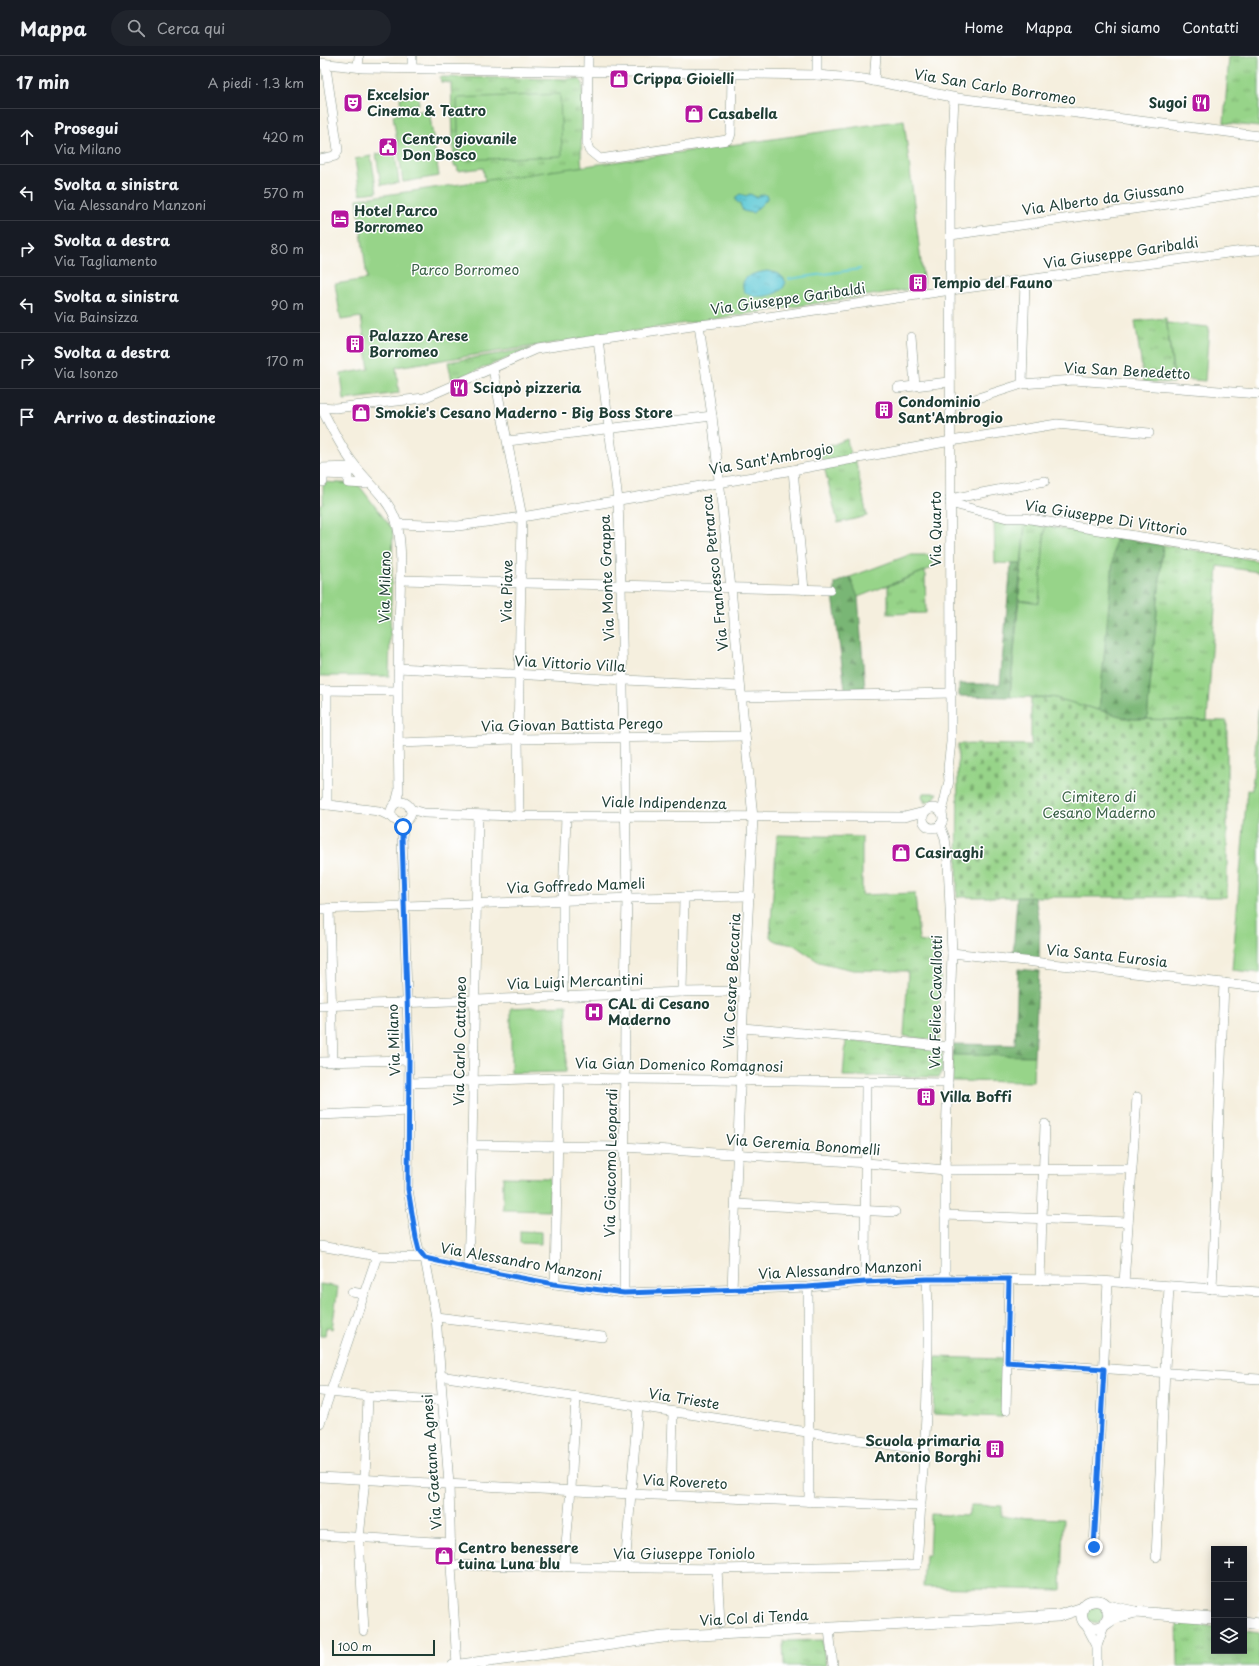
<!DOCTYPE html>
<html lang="it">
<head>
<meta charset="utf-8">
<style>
	:root { --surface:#171b24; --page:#20242c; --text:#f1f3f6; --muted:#9ea1a6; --line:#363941 }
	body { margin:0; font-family:"Playpen Sans",sans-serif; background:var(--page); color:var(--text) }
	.controls { position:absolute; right:12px; bottom:12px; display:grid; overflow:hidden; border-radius:0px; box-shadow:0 2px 10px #0003 }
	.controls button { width:36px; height:36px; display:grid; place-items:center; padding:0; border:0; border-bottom:1px solid var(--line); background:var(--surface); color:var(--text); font:20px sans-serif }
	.scale { position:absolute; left:12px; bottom:10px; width:103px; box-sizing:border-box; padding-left:4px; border:2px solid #1f3d34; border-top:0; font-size:11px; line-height:14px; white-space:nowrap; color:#1f3d34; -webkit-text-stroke:3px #fff; paint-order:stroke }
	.stop { position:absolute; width:12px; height:12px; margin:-9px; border:3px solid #1a73e8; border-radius:50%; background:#fff }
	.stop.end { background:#1a73e8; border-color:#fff; box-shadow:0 1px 4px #0008 }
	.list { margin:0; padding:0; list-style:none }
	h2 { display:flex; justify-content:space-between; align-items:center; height:52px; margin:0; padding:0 16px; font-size:17px }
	h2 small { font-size:13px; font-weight:400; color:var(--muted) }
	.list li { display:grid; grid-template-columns:26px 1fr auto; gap:12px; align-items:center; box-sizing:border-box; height:56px; padding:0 16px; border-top:1px solid var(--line) }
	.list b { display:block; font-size:15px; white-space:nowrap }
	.list p { margin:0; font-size:13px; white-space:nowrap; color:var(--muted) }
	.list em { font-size:13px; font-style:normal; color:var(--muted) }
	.icon { flex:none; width:22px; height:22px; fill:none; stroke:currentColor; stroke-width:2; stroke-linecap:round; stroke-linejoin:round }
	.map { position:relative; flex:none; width:939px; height:1610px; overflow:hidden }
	header { display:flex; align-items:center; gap:24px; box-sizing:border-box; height:56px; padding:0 20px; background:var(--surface); border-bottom:1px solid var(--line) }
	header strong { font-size:19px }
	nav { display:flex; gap:22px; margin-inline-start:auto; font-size:14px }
	.search { width:280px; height:36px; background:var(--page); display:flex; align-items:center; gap:10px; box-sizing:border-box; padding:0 14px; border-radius:22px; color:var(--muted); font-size:15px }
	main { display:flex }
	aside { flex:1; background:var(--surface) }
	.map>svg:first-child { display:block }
</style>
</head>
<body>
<header>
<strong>Mappa</strong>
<div class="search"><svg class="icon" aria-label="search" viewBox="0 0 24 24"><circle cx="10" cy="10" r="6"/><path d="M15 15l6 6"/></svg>Cerca qui</div>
<nav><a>Home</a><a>Mappa</a><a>Chi siamo</a><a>Contatti</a></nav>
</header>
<main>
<aside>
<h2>17 min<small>A piedi · 1.3 km</small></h2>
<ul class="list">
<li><svg class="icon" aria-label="ahead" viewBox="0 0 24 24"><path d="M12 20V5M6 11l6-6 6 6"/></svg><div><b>Prosegui</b><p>Via Milano</p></div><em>420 m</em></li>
<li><svg class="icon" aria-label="left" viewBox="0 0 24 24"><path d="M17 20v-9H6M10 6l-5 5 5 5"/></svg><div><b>Svolta a sinistra</b><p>Via Alessandro Manzoni</p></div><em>570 m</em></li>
<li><svg class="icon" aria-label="right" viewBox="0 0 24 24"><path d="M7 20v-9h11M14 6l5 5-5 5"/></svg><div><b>Svolta a destra</b><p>Via Tagliamento</p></div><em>80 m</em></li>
<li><svg class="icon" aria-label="left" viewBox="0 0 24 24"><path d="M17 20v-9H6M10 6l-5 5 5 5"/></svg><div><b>Svolta a sinistra</b><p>Via Bainsizza</p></div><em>90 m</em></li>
<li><svg class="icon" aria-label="right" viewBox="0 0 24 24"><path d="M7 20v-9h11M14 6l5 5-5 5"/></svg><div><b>Svolta a destra</b><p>Via Isonzo</p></div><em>170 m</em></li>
<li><svg class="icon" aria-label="arrive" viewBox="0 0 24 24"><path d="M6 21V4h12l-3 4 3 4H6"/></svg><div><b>Arrivo a destinazione</b></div></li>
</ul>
</aside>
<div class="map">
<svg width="939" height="1610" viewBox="0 0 939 1610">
	<defs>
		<pattern id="grass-tufts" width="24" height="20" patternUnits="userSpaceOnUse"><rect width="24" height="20" fill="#97d489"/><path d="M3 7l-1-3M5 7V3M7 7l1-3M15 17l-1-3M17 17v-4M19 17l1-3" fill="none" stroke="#7bad71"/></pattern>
		<pattern id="forest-firs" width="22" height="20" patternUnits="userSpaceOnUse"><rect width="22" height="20" fill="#79b675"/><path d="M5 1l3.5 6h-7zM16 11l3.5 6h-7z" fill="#639561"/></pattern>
		<pattern id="cemetery-stones" width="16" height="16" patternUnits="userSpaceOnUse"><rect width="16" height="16" fill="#97d489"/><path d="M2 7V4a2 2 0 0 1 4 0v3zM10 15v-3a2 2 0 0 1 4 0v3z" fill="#7bad71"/></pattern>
		<pattern id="water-ripples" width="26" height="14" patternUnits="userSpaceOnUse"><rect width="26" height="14" fill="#5ec9d6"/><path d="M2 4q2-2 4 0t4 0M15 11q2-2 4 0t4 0" fill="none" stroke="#4da4ae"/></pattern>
	</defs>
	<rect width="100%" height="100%" fill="#fff"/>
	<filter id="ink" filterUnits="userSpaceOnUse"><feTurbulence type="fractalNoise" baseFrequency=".025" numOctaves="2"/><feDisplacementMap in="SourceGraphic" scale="8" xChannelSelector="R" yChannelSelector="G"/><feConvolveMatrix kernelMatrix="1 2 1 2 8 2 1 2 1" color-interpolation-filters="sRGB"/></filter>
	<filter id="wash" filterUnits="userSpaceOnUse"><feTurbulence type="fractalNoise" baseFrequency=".012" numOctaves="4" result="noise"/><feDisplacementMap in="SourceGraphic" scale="16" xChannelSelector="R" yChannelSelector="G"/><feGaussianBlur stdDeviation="0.9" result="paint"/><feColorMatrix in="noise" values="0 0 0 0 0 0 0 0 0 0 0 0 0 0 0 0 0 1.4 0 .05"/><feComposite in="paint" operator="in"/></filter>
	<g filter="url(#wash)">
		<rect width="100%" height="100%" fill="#f5efde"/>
		<g fill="url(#grass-tufts)" stroke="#5b885e">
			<path d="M909 0H939V71L904 67Z"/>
			<path d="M120 21 259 23 263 27 261 102 262 111 165 125 163 112 138 115 137 110H134L131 27 121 26Z"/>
			<path d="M846 262 854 327 824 326 815 265Z"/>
			<path d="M214 292 132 324 128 306Z"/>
			<path d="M527 383 531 403 535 402 547 460 518 467 500 394Z"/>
			<path d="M705 467 725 470 719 547 699 544Z"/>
			<path d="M843 489 939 505V516L898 510 887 665 827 663Z"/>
			<path d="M605 515 606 557 568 558V530Z"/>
			<path d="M603 737H618L613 744 605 747 602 741Z"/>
			<path d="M457 779 542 781V839L595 837 599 885 621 889 619 985 584 980 588 915 533 914 499 906 474 889 458 886 450 881Z"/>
			<path d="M526 984 622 994V1017L619 1021 523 1020Z"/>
			<path d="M615 1301 682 1303V1361L613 1358Z"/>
			<circle cx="775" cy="1558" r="9"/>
			<path d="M857 1565 894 1571V1595H924V1575L939 1577V1610H858Z"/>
			<path d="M502 1584 506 1610H464L463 1585Z"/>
		</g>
		<g fill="url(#forest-firs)" stroke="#4c7a54">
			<path d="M795 481 843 489 827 663H810L779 654Z"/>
			<path d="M691 508H701L690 641 639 640V628H680Z"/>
			<path d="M530 521 538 541 545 633H525L513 539 515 534V527Z"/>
			<path d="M697 841H715L720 869 719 903 693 900Z"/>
			<path d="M698 913 719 915 714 1000 633 999V988L695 989Z"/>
		</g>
		<path fill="url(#cemetery-stones)" stroke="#5b885e" d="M732 641 810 663 907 665V841H637L638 688 711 689V642Z"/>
		<g fill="#97d489" stroke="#5b885e">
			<path d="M240 38 242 100 139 104 137 42Z"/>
			<path d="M98 39 99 48 81 51 80 42Z"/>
			<path d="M109 54 119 120 83 126 73 59Z"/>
			<path d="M584 64 604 231 76 311 79 337 24 344 21 318 49 313 41 261 21 264 15 228 47 223 37 143Z"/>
			<path d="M75 96 79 127 61 129 56 98Z"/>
			<path d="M51 100 57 136 40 138 35 103Z"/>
			<path d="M847 267 889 271 885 325 854 322Z"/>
			<path d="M3 426 38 428 73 474 69 620H0V450L3 448Z"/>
			<path d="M674 461 688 466 705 467 701 508 675 507Z"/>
			<path d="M725 470 795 481 779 654 732 641H690L699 544 719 547Z"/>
			<path d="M589 499H612V512L538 541 530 521Z"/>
			<path d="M939 645V917L912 914 927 734H932Z"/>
			<path d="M247 949 246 1016 191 1017V952Z"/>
			<path d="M633 999 714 1000 713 1026 632 1025Z"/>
			<path d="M183 1121 230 1122 229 1155 183 1154Z"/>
			<path d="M200 1175 221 1176V1188L200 1187Z"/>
			<path d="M0 1228 18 1231 12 1273 6 1271 5 1280H0Z"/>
			<path d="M651 1449 682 1450V1461L743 1463 741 1534 603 1531 605 1499H609L611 1458 648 1460Z"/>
		</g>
		<g fill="url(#water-ripples)" stroke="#3e8385">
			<path d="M420 138 426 140 430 138 436 141 444 138 447 140V143L433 157 423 155 420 148 416 145V141Z"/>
			<path d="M447 215C457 216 473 223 461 234 452 241 432 244 424 235 418 220 435 217 447 215Z"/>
		</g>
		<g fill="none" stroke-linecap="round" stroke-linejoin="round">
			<path stroke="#5ec9d6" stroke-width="2" d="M469 223 540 213"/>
		</g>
	</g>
	<g filter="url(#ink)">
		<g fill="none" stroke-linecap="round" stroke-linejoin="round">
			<defs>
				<g id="minor">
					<path d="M268 0 267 87 269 94 280 103 407 84 410 81 411 77 412 18"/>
					<path d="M0 7 43 12 497 19 544 23 637 42 939 80"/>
					<path d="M0 7 4 9 6 12 18 94 15 100 0 103"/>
					<path d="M38 11 39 0"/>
					<path d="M92 12V0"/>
					<path d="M497 19V0"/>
					<path d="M554 25 556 0"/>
					<path d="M631 179 939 135"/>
					<path d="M379 269 392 360 411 532 433 762 424 935 412 1233"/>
					<path d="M591 281 595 330"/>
					<path d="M278 283 298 444 301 530 307 842 305 938 304 1237"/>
					<path d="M173 313 202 461 198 683 199 760"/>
					<path d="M702 328 705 225"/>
					<path d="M578 332 628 326"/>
					<path d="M0 351 15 352 104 342 216 293 379 269 441 262 631 234 923 195 939 194"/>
					<path d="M630 351 702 328 754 324 939 338"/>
					<path d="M1 352C11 370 20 390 33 407 46 425 67 441 75 462 85 486 79 546 79 574 77 627 78 681 79 735L76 747"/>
					<path d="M188 385 392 360"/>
					<path d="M473 414 484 534"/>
					<path d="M0 416V412L32 411 46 428 28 427V419L3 418V426H0"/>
					<path d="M630 443 725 425"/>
					<path d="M630 447 687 462H704L939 500"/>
					<path d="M77 468 138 470 202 461 473 414 631 385 737 368 829 377"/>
					<path d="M80 524 510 534"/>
					<path d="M78 612 420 630"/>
					<path d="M0 634 77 635"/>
					<path d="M7 634V749"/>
					<path d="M422 641 632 637"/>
					<path d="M78 687 198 683 425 680"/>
					<circle cx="81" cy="756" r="10"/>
					<path d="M0 748 59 755 72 761"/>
					<circle cx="613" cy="762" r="10"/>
					<path d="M90 753 104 757 199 760 584 761 604 756"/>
					<path d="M622 756 629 725 628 712 631 686 630 125 634 42"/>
					<path d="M87 763 83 771 82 781 89 1004 88 1133 96 1182 99 1194 105 1202 116 1261 129 1428 131 1509 137 1610"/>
					<path d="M620 769 625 782 628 806 632 897 625 1114V1223"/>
					<path d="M9 852 13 1006"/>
					<path d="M0 853 313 842 430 840"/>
					<path d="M632 897 939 931"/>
					<path d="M362 936 364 841"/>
					<path d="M243 941V844L246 760"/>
					<path d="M0 950 362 936 424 935"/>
					<path d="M423 972 543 982 628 991"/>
					<path d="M0 1006 89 1004"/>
					<path d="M89 1027 239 1022 628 1027"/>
					<path d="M0 1059 89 1055"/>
					<path d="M152 1089 304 1091 547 1107 625 1114 811 1113"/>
					<path d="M416 1148 575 1156"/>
					<path d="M625 1159 808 1166"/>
					<path d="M0 1190 57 1200 105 1202 148 1212 235 1228 304 1237 488 1231 545 1226 607 1223 766 1224 939 1236"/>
					<path d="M148 1212 152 1089 158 759"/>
					<path d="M720 1224 725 1068"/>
					<path d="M545 1226 546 1025"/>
					<path d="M804 1227 817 1041"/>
					<path d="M235 1228 239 1022"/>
					<path d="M488 1231 489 1446"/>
					<path d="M892 1233 904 927"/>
					<path d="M32 1236 43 1238"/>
					<path d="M116 1261 283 1281"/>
					<path d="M687 1306 939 1323"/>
					<path d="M120 1320 605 1394"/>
					<path d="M0 1335 48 1340 122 1344"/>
					<path d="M686 1354 689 1223"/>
					<path d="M0 1367 57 1200"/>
					<path d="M0 1421 311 1438 601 1450"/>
					<path d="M351 1439 353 1356"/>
					<path d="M0 1479 131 1487"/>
					<path d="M774 1491 788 1226"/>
					<path d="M836 1501 849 1230"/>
					<path d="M131 1509 397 1513 597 1509C603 1413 611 1318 607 1223"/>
					<path d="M244 1511 251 1433 256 1341"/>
					<path d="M305 1512 318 1350"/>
					<path d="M397 1513 400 1567"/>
					<path d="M766 1569 777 1590"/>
					<path d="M509 1573 513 1610"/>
					<path d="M44 1575 39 1482 45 1423 48 1340"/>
					<path d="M777 1610V1590L784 1570"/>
				</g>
				<g id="major">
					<path d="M787 1550 815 1556 894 1562"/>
					<path d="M924 1566 939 1568"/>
					<path d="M785 1568 789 1559C788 1551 783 1543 773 1545 757 1547 758 1571 775 1572 783 1573 789 1564 797 1561 802 1559 809 1558 815 1556"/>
					<path d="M133 1610 343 1581 738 1560 763 1552"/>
				</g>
			</defs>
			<use href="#minor" stroke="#8a9689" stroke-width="10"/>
			<use href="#major" stroke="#8a9689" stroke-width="12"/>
			<use href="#minor" stroke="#fff" stroke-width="9"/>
			<use href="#major" stroke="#fff" stroke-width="11"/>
		</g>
	</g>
	<g fill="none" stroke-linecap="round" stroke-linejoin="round" filter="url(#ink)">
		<path stroke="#1a73e8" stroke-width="5" d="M83 771 82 781 89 1004 88 1133 96 1182 99 1194 105 1202 148 1212 234 1228 304 1237 488 1231 545 1226 607 1223H689L687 1306 784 1313 774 1491"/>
	</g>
	<defs>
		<symbol id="shop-square" viewBox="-11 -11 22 22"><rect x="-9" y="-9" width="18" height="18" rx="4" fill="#b5179e" stroke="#fff"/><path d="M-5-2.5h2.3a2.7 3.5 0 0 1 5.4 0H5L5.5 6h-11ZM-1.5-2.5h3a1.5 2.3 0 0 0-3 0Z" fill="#fff"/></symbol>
		<symbol id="theatre-square" viewBox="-11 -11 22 22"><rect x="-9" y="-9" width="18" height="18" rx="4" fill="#b5179e" stroke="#fff"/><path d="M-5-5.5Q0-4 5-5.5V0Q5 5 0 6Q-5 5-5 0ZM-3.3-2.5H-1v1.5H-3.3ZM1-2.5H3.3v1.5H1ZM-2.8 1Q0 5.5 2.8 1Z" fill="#fff"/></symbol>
		<symbol id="restaurant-square" viewBox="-11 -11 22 22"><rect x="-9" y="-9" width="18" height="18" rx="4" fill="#b5179e" stroke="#fff"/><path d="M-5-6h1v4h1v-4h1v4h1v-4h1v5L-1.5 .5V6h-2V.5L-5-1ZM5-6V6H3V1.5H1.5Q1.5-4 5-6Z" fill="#fff"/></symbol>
		<symbol id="civic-square" viewBox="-11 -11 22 22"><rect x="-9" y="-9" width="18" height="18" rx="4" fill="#b5179e" stroke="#fff"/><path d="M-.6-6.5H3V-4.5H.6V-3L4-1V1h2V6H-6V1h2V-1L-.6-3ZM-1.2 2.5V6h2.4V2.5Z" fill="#fff"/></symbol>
		<symbol id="hotel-square" viewBox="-11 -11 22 22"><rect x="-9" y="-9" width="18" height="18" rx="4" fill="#b5179e" stroke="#fff"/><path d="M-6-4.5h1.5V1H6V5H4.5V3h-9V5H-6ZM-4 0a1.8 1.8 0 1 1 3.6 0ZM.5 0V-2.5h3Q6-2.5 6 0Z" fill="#fff"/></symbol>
		<symbol id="building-square" viewBox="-11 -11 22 22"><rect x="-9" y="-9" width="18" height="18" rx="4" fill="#b5179e" stroke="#fff"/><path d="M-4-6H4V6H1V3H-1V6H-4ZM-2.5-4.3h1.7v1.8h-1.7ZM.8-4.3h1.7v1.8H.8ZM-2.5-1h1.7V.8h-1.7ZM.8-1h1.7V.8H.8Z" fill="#fff"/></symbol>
		<symbol id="hospital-square" viewBox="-11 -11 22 22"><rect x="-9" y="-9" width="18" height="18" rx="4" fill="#b5179e" stroke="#fff"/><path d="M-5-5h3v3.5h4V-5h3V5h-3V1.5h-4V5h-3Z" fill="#fff"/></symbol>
	</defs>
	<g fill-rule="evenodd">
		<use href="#shop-square" x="288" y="12" width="22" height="22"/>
		<use href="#theatre-square" x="22" y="36" width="22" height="22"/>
		<use href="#restaurant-square" x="870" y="36" width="22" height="22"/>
		<use href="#shop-square" x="363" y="47" width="22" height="22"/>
		<use href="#civic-square" x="57" y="80" width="22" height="22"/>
		<use href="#hotel-square" x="9" y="152" width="22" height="22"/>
		<use href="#building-square" x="587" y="216" width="22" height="22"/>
		<use href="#building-square" x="24" y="277" width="22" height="22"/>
		<use href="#restaurant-square" x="128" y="321" width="22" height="22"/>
		<use href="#building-square" x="553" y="343" width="22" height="22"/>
		<use href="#shop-square" x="30" y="346" width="22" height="22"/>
		<use href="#shop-square" x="570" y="786" width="22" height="22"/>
		<use href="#hospital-square" x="263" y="945" width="22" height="22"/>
		<use href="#building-square" x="595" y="1030" width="22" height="22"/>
		<use href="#building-square" x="664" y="1382" width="22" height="22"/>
		<use href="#shop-square" x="113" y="1489" width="22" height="22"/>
	</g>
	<g text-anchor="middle" stroke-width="3" stroke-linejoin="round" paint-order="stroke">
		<g font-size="14" font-weight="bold" fill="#1f3d34" stroke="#fff" text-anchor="start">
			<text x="313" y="28">Crippa Gioielli</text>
			<text x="47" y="44">Excelsior<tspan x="47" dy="16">Cinema &amp; Teatro</tspan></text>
			<text x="867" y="52" text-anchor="end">Sugoi</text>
			<text x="388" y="63">Casabella</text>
			<text x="82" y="88">Centro giovanile<tspan x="82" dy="16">Don Bosco</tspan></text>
			<text x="34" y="160">Hotel Parco<tspan x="34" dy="16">Borromeo</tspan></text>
			<text x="612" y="232">Tempio del Fauno</text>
			<text x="49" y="285">Palazzo Arese<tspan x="49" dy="16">Borromeo</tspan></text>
			<text x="153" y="337">Sciapò pizzeria</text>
			<text x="578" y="351">Condominio<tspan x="578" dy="16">Sant'Ambrogio</tspan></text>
			<text x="55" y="362">Smokie's Cesano Maderno - Big Boss Store</text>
			<text x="595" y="802">Casiraghi</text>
			<text x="288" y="953">CAL di Cesano<tspan x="288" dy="16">Maderno</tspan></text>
			<text x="620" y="1046">Villa Boffi</text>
			<text x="661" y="1390" text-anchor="end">Scuola primaria<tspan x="661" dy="16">Antonio Borghi</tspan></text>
			<text x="138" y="1497">Centro benessere<tspan x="138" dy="16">tuina Luna blu</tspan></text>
		</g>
		<g font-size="14" fill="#1f3d34" stroke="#fff">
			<text transform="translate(675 31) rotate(9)" y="5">Via San Carlo Borromeo</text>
			<text transform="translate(783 143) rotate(-8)" y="5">Via Alberto da Giussano</text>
			<text transform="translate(801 197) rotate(-8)" y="5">Via Giuseppe Garibaldi</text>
			<text transform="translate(468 243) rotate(-8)" y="5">Via Giuseppe Garibaldi</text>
			<text transform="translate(807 315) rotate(3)" y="5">Via San Benedetto</text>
			<text transform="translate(451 403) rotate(-10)" y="5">Via Sant'Ambrogio</text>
			<text transform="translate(786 462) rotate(9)" y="5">Via Giuseppe Di Vittorio</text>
			<text transform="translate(616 473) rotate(-90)" y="5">Via Quarto</text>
			<text transform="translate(395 517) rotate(-96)" y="5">Via Francesco Petrarca</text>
			<text transform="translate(287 522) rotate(-92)" y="5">Via Monte Grappa</text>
			<text transform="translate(65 531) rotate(-89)" y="5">Via Milano</text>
			<text transform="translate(187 535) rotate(-89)" y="5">Via Piave</text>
			<text transform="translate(250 608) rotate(3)" y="5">Via Vittorio Villa</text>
			<text transform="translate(252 669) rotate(-1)" y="5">Via Giovan Battista Perego</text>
			<text transform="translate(344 747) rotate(1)" y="5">Viale Indipendenza</text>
			<text transform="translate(256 830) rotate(-2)" y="5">Via Goffredo Mameli</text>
			<text transform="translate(787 900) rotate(6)" y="5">Via Santa Eurosia</text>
			<text transform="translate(412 925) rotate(-87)" y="5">Via Cesare Beccaria</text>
			<text transform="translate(255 926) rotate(-2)" y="5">Via Luigi Mercantini</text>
			<text transform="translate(616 946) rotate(-89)" y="5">Via Felice Cavallotti</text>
			<text transform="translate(74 984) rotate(-92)" y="5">Via Milano</text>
			<text transform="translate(140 985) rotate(-89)" y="5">Via Carlo Cattaneo</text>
			<text transform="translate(359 1009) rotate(1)" y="5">Via Gian Domenico Romagnosi</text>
			<text transform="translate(483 1089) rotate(4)" y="5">Via Geremia Bonomelli</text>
			<text transform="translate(291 1107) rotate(-89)" y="5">Via Giacomo Leopardi</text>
			<text transform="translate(201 1206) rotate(10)" y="5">Via Alessandro Manzoni</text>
			<text transform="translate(520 1214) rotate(-3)" y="5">Via Alessandro Manzoni</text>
			<text transform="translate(364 1343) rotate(9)" y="5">Via Trieste</text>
			<text transform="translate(112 1406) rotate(-94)" y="5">Via Gaetana Agnesi</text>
			<text transform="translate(365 1426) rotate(3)" y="5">Via Rovereto</text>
			<text x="364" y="1503">Via Giuseppe Toniolo</text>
			<text transform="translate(434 1562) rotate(-3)" y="5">Via Col di Tenda</text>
		</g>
		<g font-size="14" fill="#3d6349" stroke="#fff">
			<text x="145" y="219">Parco Borromeo</text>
			<text x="779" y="746">Cimitero di<tspan x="779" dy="16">Cesano Maderno</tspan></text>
		</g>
	</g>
</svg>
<div class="controls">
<button>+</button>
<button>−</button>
<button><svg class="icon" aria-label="layers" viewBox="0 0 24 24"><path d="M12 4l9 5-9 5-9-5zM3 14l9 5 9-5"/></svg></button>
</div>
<div class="scale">100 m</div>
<div class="stop" style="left:83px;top:771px"></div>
<div class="stop end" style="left:774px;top:1491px"></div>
</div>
</main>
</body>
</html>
